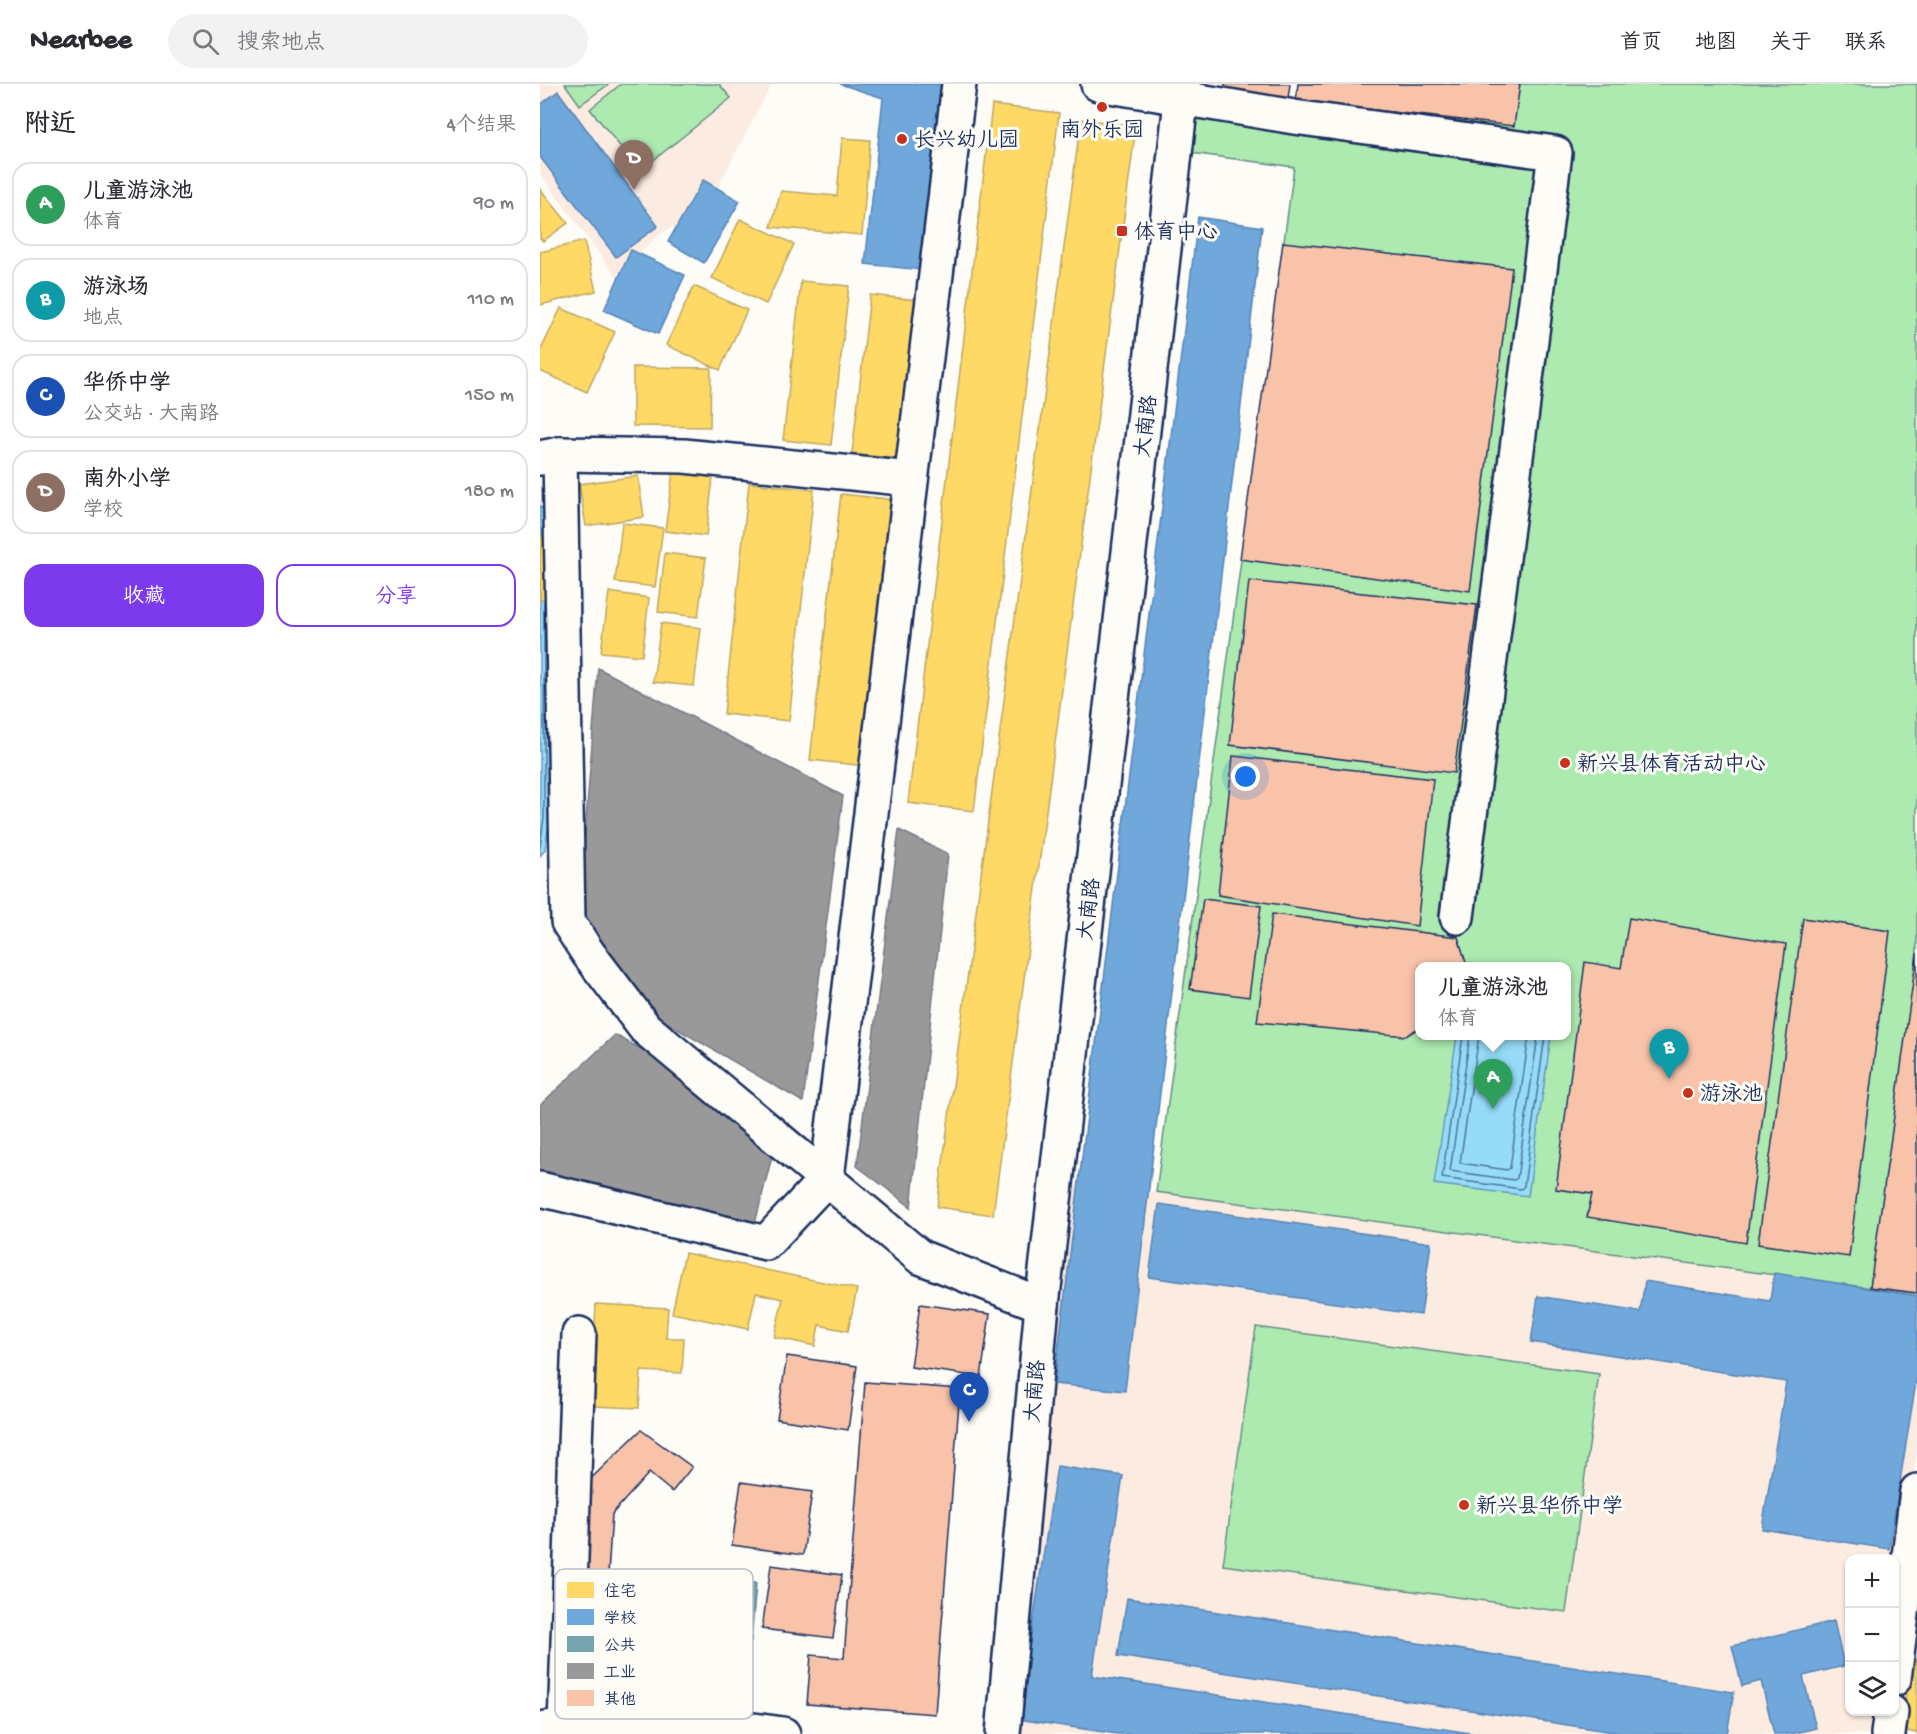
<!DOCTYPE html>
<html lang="zh">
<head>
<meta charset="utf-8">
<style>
	:root { --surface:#fff; --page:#f2f2f3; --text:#2b2b33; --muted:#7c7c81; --line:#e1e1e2; --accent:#7c3aed }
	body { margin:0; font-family:"Gochi Hand","LXGW WenKai TC",sans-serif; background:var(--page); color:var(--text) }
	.controls { position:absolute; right:18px; bottom:18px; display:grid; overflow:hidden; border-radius:12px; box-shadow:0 2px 4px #0004 }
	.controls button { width:54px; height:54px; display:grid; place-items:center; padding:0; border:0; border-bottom:2px solid var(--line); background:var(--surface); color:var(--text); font:30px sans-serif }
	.you { position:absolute; left:706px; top:693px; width:21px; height:21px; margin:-15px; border:4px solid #fff; border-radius:50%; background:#1a73e8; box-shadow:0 0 0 9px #1a73e833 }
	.badge { display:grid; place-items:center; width:39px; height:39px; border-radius:50%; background:var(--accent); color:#fff; font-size:20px; font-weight:700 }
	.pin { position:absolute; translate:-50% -50px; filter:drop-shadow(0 2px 3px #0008) }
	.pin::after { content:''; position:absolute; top:32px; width:21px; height:18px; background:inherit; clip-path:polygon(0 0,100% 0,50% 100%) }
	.popup { position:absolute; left:875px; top:878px; width:156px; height:78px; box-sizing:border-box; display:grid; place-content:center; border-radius:12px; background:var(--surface); filter:drop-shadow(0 2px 4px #0005); font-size:20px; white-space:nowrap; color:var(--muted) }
	.popup b { font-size:22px; color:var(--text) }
	.popup::after { content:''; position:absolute; left:50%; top:100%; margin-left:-12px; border:12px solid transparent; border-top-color:var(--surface) }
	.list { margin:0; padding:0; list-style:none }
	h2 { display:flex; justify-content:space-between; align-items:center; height:78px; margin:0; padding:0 24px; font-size:26px }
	h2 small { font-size:20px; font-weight:400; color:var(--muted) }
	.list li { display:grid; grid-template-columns:39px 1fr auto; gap:18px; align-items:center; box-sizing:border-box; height:84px; margin:0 12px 12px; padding:0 12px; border:2px solid var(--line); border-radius:18px }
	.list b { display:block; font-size:22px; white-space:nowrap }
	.list p { margin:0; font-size:20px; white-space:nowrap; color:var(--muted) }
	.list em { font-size:20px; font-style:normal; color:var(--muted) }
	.actions { display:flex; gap:12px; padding:18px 24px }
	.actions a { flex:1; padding:14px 0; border:2px solid var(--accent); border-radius:18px; text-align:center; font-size:21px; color:var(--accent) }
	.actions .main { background:var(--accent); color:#fff }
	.icon { flex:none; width:33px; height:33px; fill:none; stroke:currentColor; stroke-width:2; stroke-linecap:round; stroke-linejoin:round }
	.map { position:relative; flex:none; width:1377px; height:1650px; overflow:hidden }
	header { display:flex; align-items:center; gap:36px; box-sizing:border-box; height:84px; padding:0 30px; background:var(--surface); border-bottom:2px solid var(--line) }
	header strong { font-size:28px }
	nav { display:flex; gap:33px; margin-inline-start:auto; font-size:21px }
	.search { width:420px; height:54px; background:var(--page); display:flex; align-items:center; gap:15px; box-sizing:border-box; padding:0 21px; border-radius:33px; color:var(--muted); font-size:22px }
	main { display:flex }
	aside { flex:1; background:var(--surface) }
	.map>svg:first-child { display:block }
</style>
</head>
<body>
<header>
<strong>Nearbee</strong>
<div class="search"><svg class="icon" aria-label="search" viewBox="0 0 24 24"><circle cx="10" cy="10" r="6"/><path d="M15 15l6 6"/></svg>搜索地点</div>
<nav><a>首页</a><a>地图</a><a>关于</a><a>联系</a></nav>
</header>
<main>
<aside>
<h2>附近<small>4个结果</small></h2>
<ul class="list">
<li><span class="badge" style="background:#2e9e5b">A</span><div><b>儿童游泳池</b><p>体育</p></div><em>90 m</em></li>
<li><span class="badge" style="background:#0f9aa8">B</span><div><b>游泳场</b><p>地点</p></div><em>110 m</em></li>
<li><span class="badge" style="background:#1a4fb4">C</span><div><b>华侨中学</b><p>公交站 · 大南路</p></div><em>150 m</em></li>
<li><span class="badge" style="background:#8d6e63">D</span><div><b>南外小学</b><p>学校</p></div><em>180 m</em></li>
</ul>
<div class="actions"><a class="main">收藏</a><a>分享</a></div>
</aside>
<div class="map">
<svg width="1377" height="1650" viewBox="0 0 1377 1650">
	<rect width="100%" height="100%" fill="#fdfcf7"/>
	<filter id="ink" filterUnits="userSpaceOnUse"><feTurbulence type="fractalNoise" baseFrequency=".0167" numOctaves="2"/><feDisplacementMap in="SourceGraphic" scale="12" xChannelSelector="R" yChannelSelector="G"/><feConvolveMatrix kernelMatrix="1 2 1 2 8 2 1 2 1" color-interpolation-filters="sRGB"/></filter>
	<g filter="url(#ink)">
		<g fill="#fcebe0">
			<path d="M0 0H232L167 123 119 151 76 192 0 90Z"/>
			<path d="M516 1102 616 1108 1377 1210V1368L1355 1518 1354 1474H1310V1628H1338L1335 1650H452Z"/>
		</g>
		<g fill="#adeab0" stroke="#648c87" stroke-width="1.5" fill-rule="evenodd">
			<path d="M25 0H69L40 21Z"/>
			<path d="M81 0H179L191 14 100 87 50 25Z"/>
			<path d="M758 0H1377V1210L616 1108 754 83 637 67 641 15 754 33ZM880 882H1026V952H880Z"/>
			<path d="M716 1243 1059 1290 1026 1528 683 1481Z"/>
		</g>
		<g fill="#96dcf8" stroke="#6597ba" stroke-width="1.5">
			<path d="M0 422 6 430 10 734 5 766 0 772Z"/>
			<path d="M917 952H1011L988 1112 894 1100Z"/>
		</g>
		<g fill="#ffd966" stroke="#bba664" stroke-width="1.5">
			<path d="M452 21 519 29 434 727 368 719Z"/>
			<path d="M541 35 596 42 453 1131 397 1123Z"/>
			<path d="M302 54 330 56 322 151 231 143 241 107 297 112Z"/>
			<path d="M0 105 28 139 3 157 0 154Z"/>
			<path d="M200 135 254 160 226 220 172 194Z"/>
			<path d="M44 157 56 207 0 221V168Z"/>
			<path d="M261 197 309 202 291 361 243 356Z"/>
			<path d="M154 202 207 226 180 286 126 261Z"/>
			<path d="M330 211 378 216 360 375 312 370Z"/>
			<path d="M21 224 75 248 47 308 0 287V268Z"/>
			<path d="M93 283 171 284 170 343 93 342Z"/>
			<path d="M133 388 173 393 166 452 125 447Z"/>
			<path d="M98 392 104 433 46 442 39 400Z"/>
			<path d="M209 399 274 406 249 637 184 630Z"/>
			<path d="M301 410 357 416 326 682 270 676Z"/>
			<path d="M82 439 123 444 115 503 75 498Z"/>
			<path d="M16 451V516H0V452Z"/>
			<path d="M125 469 166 474 158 533 118 528Z"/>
			<path d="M69 508 109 514 102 572 61 568Z"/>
			<path d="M121 539 161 544 154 602 113 598Z"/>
			<path d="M145 1169 317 1205 308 1247 279 1241 275 1262 234 1253 243 1215 216 1209 208 1245 132 1229Z"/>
			<path d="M56 1220 128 1224 126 1254H144L142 1289 101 1287 99 1324 51 1322Z"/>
			<path d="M1372 1574 1377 1575V1649L1360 1646Z"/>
		</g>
		<g fill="#6fa8dc" stroke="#5684b6" stroke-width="1.5">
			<path d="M300 0H402L382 186 325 180 343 14Z"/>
			<path d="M18 7 118 142 76 173 0 73V21Z"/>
			<path d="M163 96 200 117 164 179 128 158Z"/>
			<path d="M658 133 722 143 585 1307 514 1300Z"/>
			<path d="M91 166 145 191 118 250 64 226Z"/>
			<path d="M619 1120 891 1159 881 1231 609 1193Z"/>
			<path d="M1234 1189 1377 1212V1292L1349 1465 1222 1445 1246 1298 991 1258 998 1212 1100 1228 1105 1197 1230 1217Z"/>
			<path d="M517 1382 583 1392 552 1592 937 1650H577L478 1635Z"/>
			<path d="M587 1514 1194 1608 1187 1650H1086L578 1572Z"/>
			<path d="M1294 1537 1304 1582 1263 1592 1276 1644 1251 1650H1234L1221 1597 1202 1602 1192 1562Z"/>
		</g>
		<path fill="#76a5af" stroke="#5b8297" stroke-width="1.5" d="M115 1491 216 1499 211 1558 109 1549Z"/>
		<g fill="#999" stroke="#737987" stroke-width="1.5">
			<path d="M58 584 303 712 263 1018 122 936 38 837Z"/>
			<path d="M359 746 408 770 371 1123 317 1082Z"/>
			<path d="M75 951 240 1041 211 1155 0 1100V1021Z"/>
		</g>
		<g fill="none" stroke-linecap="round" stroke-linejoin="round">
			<g stroke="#4c749c" stroke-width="1.5">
				<path d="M0 762 4 734V518"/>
				<path d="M923 952 902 1094 981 1105 984 1102 1005 952"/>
				<path d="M930 952 910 1087 974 1096 977 1094 998 952"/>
				<path d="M939 952 920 1079 967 1086 970 1084 989 952"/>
			</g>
		</g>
		<g fill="#f8c3a9" stroke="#1b2f5e" stroke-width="1.5">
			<path d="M685 0H750L747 22 683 12Z"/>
			<path d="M758 0H980L974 42 756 17Z"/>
			<path d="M743 158 972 184 930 507 700 475Z"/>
			<path d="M709 497 937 521 914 689 690 661Z"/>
			<path d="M693 672 893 695 877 842 678 811Z"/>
			<path d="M663 815 721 822 709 913 650 905Z"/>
			<path d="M732 830 918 853 927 882H880V943L866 952 717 938Z"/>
			<path d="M1089 834 1246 860 1206 1159 1047 1133 1052 1110 1016 1105 1045 878 1081 884Z"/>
			<path d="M1263 834 1350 847 1309 1173 1218 1160Z"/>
			<path d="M1377 869V1209L1330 1203Z"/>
			<path d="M380 1220 450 1230 441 1293 371 1283Z"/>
			<path d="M247 1272 317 1282 308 1346 237 1335Z"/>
			<path d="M325 1298 420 1305 395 1630 267 1620 271 1571 304 1574Z"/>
			<path d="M101 1346 152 1383 132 1408 109 1389 72 1430 64 1550 26 1548 30 1415Z"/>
			<path d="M201 1398 272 1408 263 1471 192 1461Z"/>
			<path d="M231 1481 302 1491 293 1554 222 1545Z"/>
		</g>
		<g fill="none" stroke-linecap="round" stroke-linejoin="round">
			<defs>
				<g id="minor">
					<path d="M558 0 754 33 1015 69 917 833"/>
					<path d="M20 370 28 838 48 869 105 944 380 1173 502 1221"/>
					<path d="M0 374 20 370 144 372 371 395"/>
					<path d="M0 1105 226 1159 287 1094 419 0"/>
					<path d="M1354 1595 1377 1407"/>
					<path d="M27 1650 25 1641 39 1250"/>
					<path d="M463 1650 502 1221 643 0"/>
					<path d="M1348 1650 1351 1628"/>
				</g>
				<path id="major" d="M0 1645 25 1641 141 1636 243 1650"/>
			</defs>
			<use href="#minor" stroke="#1b2f5e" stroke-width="38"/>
			<use href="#major" stroke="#1b2f5e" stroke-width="38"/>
			<use href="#minor" stroke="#fdfcf7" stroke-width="33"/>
			<use href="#major" stroke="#fdfcf7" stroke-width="33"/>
		</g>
	</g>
	<g fill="#c8321e" stroke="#fdfcf7" stroke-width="2">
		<circle cx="562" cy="23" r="6"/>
		<circle cx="362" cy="55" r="6"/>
		<rect x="576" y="141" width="12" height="12" rx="3"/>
		<circle cx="1025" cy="679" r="6"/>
		<circle cx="1148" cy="1009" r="6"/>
		<circle cx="924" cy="1421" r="6"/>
	</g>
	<g text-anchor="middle" stroke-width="6" stroke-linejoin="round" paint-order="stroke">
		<g font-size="21" fill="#1b2f5e" stroke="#fdfcf7" text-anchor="start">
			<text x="562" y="52" text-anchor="middle">南外乐园</text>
			<text x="374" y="62">长兴幼儿园</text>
			<text x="594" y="154">体育中心</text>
			<text x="1037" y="686">新兴县体育活动中心</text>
			<text x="1160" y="1016">游泳池</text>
			<text x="936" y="1428">新兴县华侨中学</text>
		</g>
		<g font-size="21" fill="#1b2f5e" stroke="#fdfcf7">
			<text transform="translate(605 342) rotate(-83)" y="7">大南路</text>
			<text transform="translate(548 825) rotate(-83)" y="7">大南路</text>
			<text transform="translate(494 1307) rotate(-85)" y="7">大南路</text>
		</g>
	</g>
	<rect x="15" y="1485" width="198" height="150" rx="9" fill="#fdfcf7" stroke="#b9bec9" stroke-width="1.5"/>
	<rect x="27" y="1498" width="27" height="16" fill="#ffd966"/>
	<rect x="27" y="1525" width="27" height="16" fill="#6fa8dc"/>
	<rect x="27" y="1552" width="27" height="16" fill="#76a5af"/>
	<rect x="27" y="1579" width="27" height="16" fill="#999"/>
	<rect x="27" y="1606" width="27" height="16" fill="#f8c3a9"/>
	<g font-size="16" fill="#1b2f5e">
		<text x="64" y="1512">住宅</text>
		<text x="64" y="1539">学校</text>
		<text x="64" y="1566">公共</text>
		<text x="64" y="1593">工业</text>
		<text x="64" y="1620">其他</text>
	</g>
</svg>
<div class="controls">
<button>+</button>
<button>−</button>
<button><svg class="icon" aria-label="layers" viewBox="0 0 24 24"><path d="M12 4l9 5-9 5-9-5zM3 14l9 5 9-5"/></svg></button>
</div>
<div class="you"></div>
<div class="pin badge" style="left:953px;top:1025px;background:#2e9e5b">A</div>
<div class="popup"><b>儿童游泳池</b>体育</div>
<div class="pin badge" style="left:1129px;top:995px;background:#0f9aa8">B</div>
<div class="pin badge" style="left:429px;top:1338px;background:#1a4fb4">C</div>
<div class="pin badge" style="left:94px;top:106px;background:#8d6e63">D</div>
</div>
</main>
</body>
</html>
